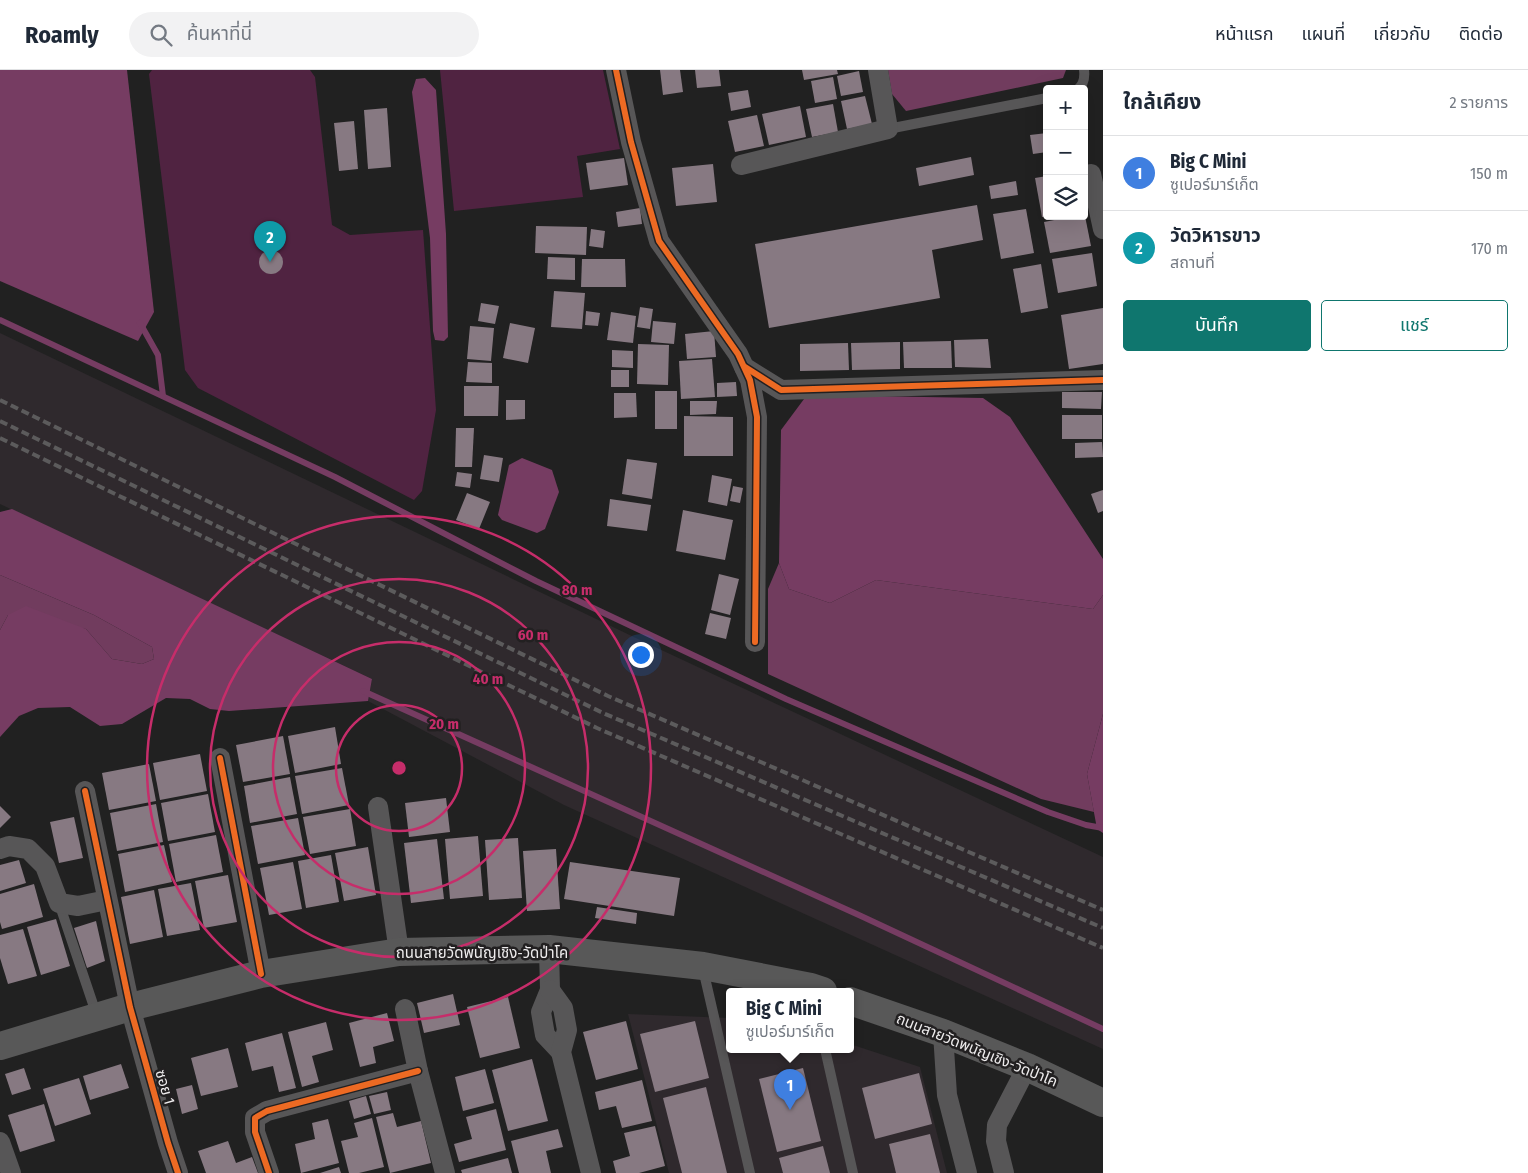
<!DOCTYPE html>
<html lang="th">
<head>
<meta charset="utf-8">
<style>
	:root { --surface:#fff; --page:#f2f2f3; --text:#1f2937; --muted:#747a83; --line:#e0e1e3; --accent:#0f766e }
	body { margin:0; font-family:"Fira Sans Condensed","Noto Sans Thai",sans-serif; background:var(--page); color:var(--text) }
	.controls { position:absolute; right:15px; top:15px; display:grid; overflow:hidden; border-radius:5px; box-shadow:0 5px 20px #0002 }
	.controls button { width:45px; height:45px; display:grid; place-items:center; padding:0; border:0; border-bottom:1px solid var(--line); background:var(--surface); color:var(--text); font:25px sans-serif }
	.you { position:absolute; left:640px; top:584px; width:18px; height:18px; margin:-12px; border:4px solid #fff; border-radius:50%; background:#1a73e8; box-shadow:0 0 0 8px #1a73e833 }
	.badge { display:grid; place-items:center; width:32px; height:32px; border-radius:50%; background:var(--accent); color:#fff; font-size:16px; font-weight:700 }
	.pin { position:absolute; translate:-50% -41px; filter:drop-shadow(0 1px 2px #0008) }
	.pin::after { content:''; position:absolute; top:26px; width:18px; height:15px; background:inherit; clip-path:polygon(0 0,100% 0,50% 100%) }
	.popup { position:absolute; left:726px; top:918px; width:128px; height:65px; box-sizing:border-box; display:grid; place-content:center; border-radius:5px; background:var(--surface); filter:drop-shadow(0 1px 4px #0005); font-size:16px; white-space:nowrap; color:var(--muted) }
	.popup b { font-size:19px; color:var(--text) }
	.popup::after { content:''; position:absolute; left:50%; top:100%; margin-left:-10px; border:10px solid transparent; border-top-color:var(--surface) }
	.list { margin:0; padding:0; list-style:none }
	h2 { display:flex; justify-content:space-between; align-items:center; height:65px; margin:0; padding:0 20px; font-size:21px }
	h2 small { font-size:16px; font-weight:400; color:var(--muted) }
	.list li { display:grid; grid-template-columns:32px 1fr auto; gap:15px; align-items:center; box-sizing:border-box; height:75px; padding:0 20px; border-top:1px solid var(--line) }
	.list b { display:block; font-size:19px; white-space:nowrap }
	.list p { margin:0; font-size:16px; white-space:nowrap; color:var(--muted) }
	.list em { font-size:16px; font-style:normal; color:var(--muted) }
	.actions { display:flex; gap:10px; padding:15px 20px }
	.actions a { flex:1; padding:11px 0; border:1px solid var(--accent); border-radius:5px; text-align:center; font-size:18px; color:var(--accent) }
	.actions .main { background:var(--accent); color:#fff }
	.icon { flex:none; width:28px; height:28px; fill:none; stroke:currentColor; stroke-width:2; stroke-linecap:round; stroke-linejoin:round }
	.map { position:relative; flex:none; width:1103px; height:1103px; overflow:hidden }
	header { display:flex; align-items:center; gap:30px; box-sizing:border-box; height:70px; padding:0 25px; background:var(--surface); border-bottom:1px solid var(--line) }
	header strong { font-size:24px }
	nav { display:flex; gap:28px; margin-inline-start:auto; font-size:18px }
	.search { width:350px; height:45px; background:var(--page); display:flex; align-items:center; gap:12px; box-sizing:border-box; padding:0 18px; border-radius:28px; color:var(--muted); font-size:19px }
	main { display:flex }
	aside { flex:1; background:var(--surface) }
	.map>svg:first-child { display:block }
</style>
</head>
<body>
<header>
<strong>Roamly</strong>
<div class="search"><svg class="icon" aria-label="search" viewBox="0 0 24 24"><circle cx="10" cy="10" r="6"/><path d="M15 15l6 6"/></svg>ค้นหาที่นี่</div>
<nav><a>หน้าแรก</a><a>แผนที่</a><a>เกี่ยวกับ</a><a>ติดต่อ</a></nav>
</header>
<main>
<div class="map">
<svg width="1103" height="1103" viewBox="0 0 1103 1103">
	<rect width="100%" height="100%" fill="#212121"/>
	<g fill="#2f292d">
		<path d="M0 263 638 569 1103 787V979L564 735 368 631 372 609 0 434Z"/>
		<path d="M628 944 730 948V979H850V974L920 997 947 1103H669Z"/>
	</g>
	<g fill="#502341">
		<path d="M152 0H310L315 7 332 155 350 165 423 160 436 340 422 421 414 430 198 318 185 300 149 4Z"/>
		<path d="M440 0H603L620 79 577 86 583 127 454 141Z"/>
	</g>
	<g fill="#713c5e">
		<path d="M888 0H1066L1063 8 906 41 892 24Z"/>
		<path d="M779 493 789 519 830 533 876 510 1093 539 1103 525V644L1087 704 1094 742 1041 729 768 604V519Z"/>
		<path d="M0 505 94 545 152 577 154 589 142 594 112 589 86 559 8 545 0 560Z"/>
	</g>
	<g fill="#763c62">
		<path d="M0 0H127L154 242 138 271 0 211Z"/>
		<path d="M425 8 436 20 446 164 448 267 444 271 435 270 433 261 430 168 412 22 416 9Z"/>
		<path d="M807 325 983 328 1010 347 1103 489V525L1093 539 876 510 830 533 789 519 779 493 781 360Z"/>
		<path d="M522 388 552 400 559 422 545 459 537 463 502 450 498 445 509 395Z"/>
		<path d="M12 439 372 609 368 631 229 641 210 639 190 629 166 628 122 654 100 656 70 637 38 638 19 646 0 667V560L8 545 26 536 86 559 112 589 142 594 154 589 152 577 94 545 0 505V442Z"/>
		<path d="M1103 644V763L1097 759 1087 704Z"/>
	</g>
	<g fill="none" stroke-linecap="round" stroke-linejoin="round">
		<g stroke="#763c62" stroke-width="6">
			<path d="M0 250 335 407 536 511 786 629 1048 742 1086 755 1103 758"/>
			<path d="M140 253 158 285 163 326"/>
			<path d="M363 621 861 846 1103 959"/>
		</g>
	</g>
	<g fill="#877982">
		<path d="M660 0H680L683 22 663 25Z"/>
		<path d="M695 0H719L721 16 697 18Z"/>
		<path d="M802 0H837L838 4 804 10Z"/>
		<path d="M859 1 863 22 841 26 837 6Z"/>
		<path d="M833 7 837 29 815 33 811 11Z"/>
		<path d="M748 20 751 37 731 41 728 23Z"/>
		<path d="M865 26 872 54 847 59 841 31Z"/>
		<path d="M833 34 838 62 812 67 806 39Z"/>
		<path d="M800 36 806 67 769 75 762 44Z"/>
		<path d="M387 38 391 97 368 99 364 40Z"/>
		<path d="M757 45 764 76 735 82 728 51Z"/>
		<path d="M354 51 358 99 339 101 334 53Z"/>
		<path d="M1047 63V82L1033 84 1030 65Z"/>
		<path d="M971 87 974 105 919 116 916 98Z"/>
		<path d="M624 88 628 115 590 120 586 93Z"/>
		<path d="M713 94 717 132 676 136 672 98Z"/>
		<path d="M1047 106V146L1042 147 1035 108Z"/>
		<path d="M1016 111 1018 125 991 129 989 116Z"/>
		<path d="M977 135 983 170 932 180 940 228 769 258 755 174Z"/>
		<path d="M640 138 642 154 618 157 616 142Z"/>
		<path d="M1026 139 1034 183 1001 189 993 144Z"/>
		<path d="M1075 146H1085L1091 176 1050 183 1044 152Z"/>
		<path d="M536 156 587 157 586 185 535 183Z"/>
		<path d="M591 159 605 161 603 178 589 176Z"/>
		<circle cx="271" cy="192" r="12"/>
		<path d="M1092 183 1097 216 1058 223 1052 189Z"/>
		<path d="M548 187 575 188V210L547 209Z"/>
		<path d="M582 189H625L626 217H581Z"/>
		<path d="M1041 194 1048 238 1021 243 1013 199Z"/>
		<path d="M554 221 585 223 582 259 551 257Z"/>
		<path d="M481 233 499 236 495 254 478 251Z"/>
		<path d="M640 237 653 239 650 259 637 257Z"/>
		<path d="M1103 238V294L1069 299 1061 245Z"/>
		<path d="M586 241 600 243 598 256 585 255Z"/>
		<path d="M611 242 636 246 633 273 607 270Z"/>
		<path d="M653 251 676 253 674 274 651 272Z"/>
		<path d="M510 253 535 258 528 293 503 288Z"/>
		<path d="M470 256 494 258 491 291 467 289Z"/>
		<path d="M714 261 716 287 687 289 685 264Z"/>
		<path d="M988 269 991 298 955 297 954 270Z"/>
		<path d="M951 271 952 298H904L903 272Z"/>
		<path d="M900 272V299L852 300 851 273Z"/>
		<path d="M848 273 849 300 800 301V274Z"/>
		<path d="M638 274 669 275 668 315 637 314Z"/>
		<path d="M612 280 633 281V298L612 297Z"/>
		<path d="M712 289 715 327 681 329 679 291Z"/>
		<path d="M468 292 492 293V313L466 312Z"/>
		<rect x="611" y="300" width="18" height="17"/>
		<path d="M736 312 737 326 717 327V313Z"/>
		<path d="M464 316H499L498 346H464Z"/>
		<rect x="655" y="321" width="22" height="38"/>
		<path d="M1062 322H1102L1101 339 1062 338Z"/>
		<path d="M614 323H636L637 347 614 348Z"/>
		<path d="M506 330H525V349L506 350Z"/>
		<path d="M690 331H717L716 344 690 345Z"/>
		<rect x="1062" y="345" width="40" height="24"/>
		<path d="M684 346 733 347V386H684Z"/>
		<path d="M456 358H474L472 397H455Z"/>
		<path d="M1102 372 1103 387 1075 388V373Z"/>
		<path d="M484 385 503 388 499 412 480 409Z"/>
		<path d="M627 389 657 393 652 429 622 424Z"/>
		<path d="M457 402 472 404 470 418 455 416Z"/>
		<path d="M712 405 732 409 727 436 708 432Z"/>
		<path d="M733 416 743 418 740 433 730 431Z"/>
		<path d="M1103 420V441L1098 443 1091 424Z"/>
		<path d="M467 423 490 432 479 459 456 450Z"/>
		<path d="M610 429 651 435 647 461 607 456Z"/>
		<path d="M683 440 733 450 725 490 676 481Z"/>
		<path d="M719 504 739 509 730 545 711 540Z"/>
		<path d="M710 543 731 548 726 569 705 564Z"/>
		<path d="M335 657 341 694 295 703 288 666Z"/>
		<path d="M283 666 290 704 243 712 236 675Z"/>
		<path d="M200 684 207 721 160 730 153 693Z"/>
		<path d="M149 694 156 731 109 740 102 703Z"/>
		<path d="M342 698 349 735 302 744 295 706Z"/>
		<path d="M290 707 297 744 250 753 244 716Z"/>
		<path d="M208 724 215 762 168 771 161 733Z"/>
		<path d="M446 728 450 762 409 767 405 733Z"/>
		<path d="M156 734 163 772 117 781 110 743Z"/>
		<path d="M0 736 11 747 0 758Z"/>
		<path d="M350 739 356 776 310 784 303 747Z"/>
		<path d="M74 747 83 788 59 793 50 752Z"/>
		<path d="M298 748 305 785 258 794 251 756Z"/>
		<path d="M216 765 223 802 176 812 169 774Z"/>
		<path d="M478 766 483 826 450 829 445 769Z"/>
		<path d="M518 768 522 828 489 830 485 770Z"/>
		<path d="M437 769 444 829 411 833 404 773Z"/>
		<path d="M164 775 172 812 125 822 118 784Z"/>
		<path d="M368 777 376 825 344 831 335 783Z"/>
		<path d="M556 779 560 839 527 841 523 781Z"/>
		<path d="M331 785 339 832 306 838 298 791Z"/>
		<path d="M19 790 26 813 0 821V795Z"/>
		<path d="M293 792 302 839 269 845 260 798Z"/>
		<path d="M570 792 680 808 674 846 564 829Z"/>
		<path d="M228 805 237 852 204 858 195 811Z"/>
		<path d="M191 813 200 860 167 866 158 819Z"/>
		<path d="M34 814 43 847 2 859 0 852V824Z"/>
		<path d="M154 820 163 867 130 874 121 827Z"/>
		<path d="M597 837 637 843 636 854 595 848Z"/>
		<path d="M56 849 70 896 41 905 27 857Z"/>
		<path d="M96 851 105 891 87 898 74 858Z"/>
		<path d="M23 859 37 906 8 914 0 888V865Z"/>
		<path d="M453 924 460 955 424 963 417 933Z"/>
		<path d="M508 927 520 978 480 988 467 937Z"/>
		<path d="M387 943 394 971 373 977 376 993 360 997 349 953Z"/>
		<path d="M626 951 638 999 596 1010 583 962Z"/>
		<path d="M695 951 709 1008 655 1022 640 964Z"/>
		<path d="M326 952 333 980 312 986 319 1012 302 1017 288 962Z"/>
		<path d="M282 963 296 1018 279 1022 273 996 252 1001 245 973Z"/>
		<path d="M228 978 238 1017 201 1026 191 988Z"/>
		<path d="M532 989 548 1051 508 1061 492 1000Z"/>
		<path d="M121 994 129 1018 90 1030 83 1006Z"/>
		<path d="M24 998 31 1019 12 1025 5 1004Z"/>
		<path d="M803 998 821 1071 777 1082 759 1009Z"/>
		<path d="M485 999 494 1033 463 1041 455 1007Z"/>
		<path d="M919 1003 932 1054 875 1069 862 1018Z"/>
		<path d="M79 1008 91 1044 55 1056 43 1019Z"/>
		<path d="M642 1010 652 1051 622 1058 616 1036 599 1040 595 1022Z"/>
		<path d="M192 1015 198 1039 182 1044 176 1019Z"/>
		<path d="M706 1017 727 1103H682L663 1028Z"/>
		<path d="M387 1022 391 1040 374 1044 369 1026Z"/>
		<path d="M366 1026 371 1044 354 1049 349 1031Z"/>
		<path d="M44 1034 55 1071 20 1082 8 1045Z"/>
		<path d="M496 1039 506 1080 459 1092 454 1074 472 1069 466 1047Z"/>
		<path d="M393 1043 397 1057 421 1051 431 1093 390 1103 376 1047Z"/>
		<path d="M372 1048 384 1097 359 1103H349L341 1071 358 1067 354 1053Z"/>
		<path d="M328 1049 339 1093 301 1103 295 1074 315 1069 312 1053Z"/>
		<path d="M655 1056 665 1096 639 1103H616L613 1091 630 1086 624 1063Z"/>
		<path d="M558 1059 563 1077 546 1081 551 1103H519L511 1071Z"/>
		<path d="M930 1064 940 1103H896L889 1074Z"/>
		<path d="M228 1071 236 1093 252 1087 258 1103H206L198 1081Z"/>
		<path d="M823 1076 830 1103H783L779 1088Z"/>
		<path d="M508 1088 512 1103H462L461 1100Z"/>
		<path d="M339 1097 341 1103H320Z"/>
	</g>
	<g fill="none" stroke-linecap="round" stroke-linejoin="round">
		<g stroke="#575657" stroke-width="10">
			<path d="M1078 19C1084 14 1085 8 1084 0"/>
			<path d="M888 59 1047 28"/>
			<path d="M59 833 97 946"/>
			<path d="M703 899 750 1103"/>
			<path d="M825 979 853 1103"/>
		</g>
		<g stroke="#575657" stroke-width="20">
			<path d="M616 0 631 72 659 171 738 284 750 310 757 347 755 572"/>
			<path d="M741 95 888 59 878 0"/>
			<path d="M1091 104 1103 159"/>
			<path d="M744 297 781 320 1103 310"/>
			<path d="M220 688 261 904"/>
			<path d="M85 721 130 937 168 1073 178 1103"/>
			<path d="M378 737 399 882"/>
			<path d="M0 779 9 776 28 779 45 796 59 833 78 836 107 830"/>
			<path d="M549 879 550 920 541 942 545 965 561 982"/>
			<path d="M550 920 563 938 567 960 561 982 591 1103"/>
			<path d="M405 939 418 1001 445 1103"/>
			<path d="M943 963 947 1025 967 1103"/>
			<path d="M0 1072 11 1103"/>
			<path d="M269 1103 255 1062V1048L267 1041 418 1001"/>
			<path d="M1004 1103 996 1071 997 1055 1027 997"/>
		</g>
		<g stroke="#585858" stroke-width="28">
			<path d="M850 931 943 963 1027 997 1103 1033"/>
			<path d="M0 976 130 937 261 904 399 882 549 879 703 896 811 917 823 921"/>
		</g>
		<g stroke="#5c5b5c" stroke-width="4" stroke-dasharray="8 4" stroke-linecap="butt">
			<path d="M0 330 608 626 1103 840"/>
			<path d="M0 351 603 643 1103 858"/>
			<path d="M0 368 597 658 1103 878"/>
		</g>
		<defs>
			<g id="cycleway">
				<path d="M616 0 631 72 659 171 738 284 750 310 757 347 755 572"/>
				<path d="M745 297 781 320 1103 310"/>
				<path d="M220 688 261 904"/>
				<path d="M85 721 130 937 168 1073 178 1103"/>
				<path d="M269 1103 255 1062V1048L267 1041 418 1001"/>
			</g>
		</defs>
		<use href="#cycleway" stroke="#222021" stroke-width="9"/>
		<use href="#cycleway" stroke="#ed6a23" stroke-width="6"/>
	</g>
	<g fill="none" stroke="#c62d6a" stroke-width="2.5">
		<circle cx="399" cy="698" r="63"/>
		<circle cx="399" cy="698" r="126"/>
		<circle cx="399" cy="698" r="189"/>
		<circle cx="399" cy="698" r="252"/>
	</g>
	<g text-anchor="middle" stroke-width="5" stroke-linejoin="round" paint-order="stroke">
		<g font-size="15" fill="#eeeced" stroke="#222021">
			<text x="482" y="888">ถนนสายวัดพนัญเชิง-วัดป่าโค</text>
			<text transform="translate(977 980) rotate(22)" y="5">ถนนสายวัดพนัญเชิง-วัดป่าโค</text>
			<text transform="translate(165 1017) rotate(74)" y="5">ซอย 1</text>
		</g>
	</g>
	<circle cx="399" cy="698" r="8" fill="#c62d6a" stroke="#222021" stroke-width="2.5"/>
	<g font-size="15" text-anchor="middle" font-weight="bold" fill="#c62d6a" stroke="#222021" stroke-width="5" stroke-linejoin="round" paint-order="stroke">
		<text x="577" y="525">80 m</text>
		<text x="533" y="570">60 m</text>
		<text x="488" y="614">40 m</text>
		<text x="444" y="659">20 m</text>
	</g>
</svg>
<div class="controls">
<button>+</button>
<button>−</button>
<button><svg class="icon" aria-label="layers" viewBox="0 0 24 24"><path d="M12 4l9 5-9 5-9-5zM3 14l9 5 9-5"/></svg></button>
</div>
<div class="you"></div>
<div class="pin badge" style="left:790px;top:1040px;background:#3f7fe0">1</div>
<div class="popup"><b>Big C Mini</b>ซูเปอร์มาร์เก็ต</div>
<div class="pin badge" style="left:270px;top:192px;background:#0f9aa8">2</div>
</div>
<aside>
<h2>ใกล้เคียง<small>2 รายการ</small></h2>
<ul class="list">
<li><span class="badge" style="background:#3f7fe0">1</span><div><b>Big C Mini</b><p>ซูเปอร์มาร์เก็ต</p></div><em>150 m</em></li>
<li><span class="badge" style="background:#0f9aa8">2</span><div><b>วัดวิหารขาว</b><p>สถานที่</p></div><em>170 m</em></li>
</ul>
<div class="actions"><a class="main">บันทึก</a><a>แชร์</a></div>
</aside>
</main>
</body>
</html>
